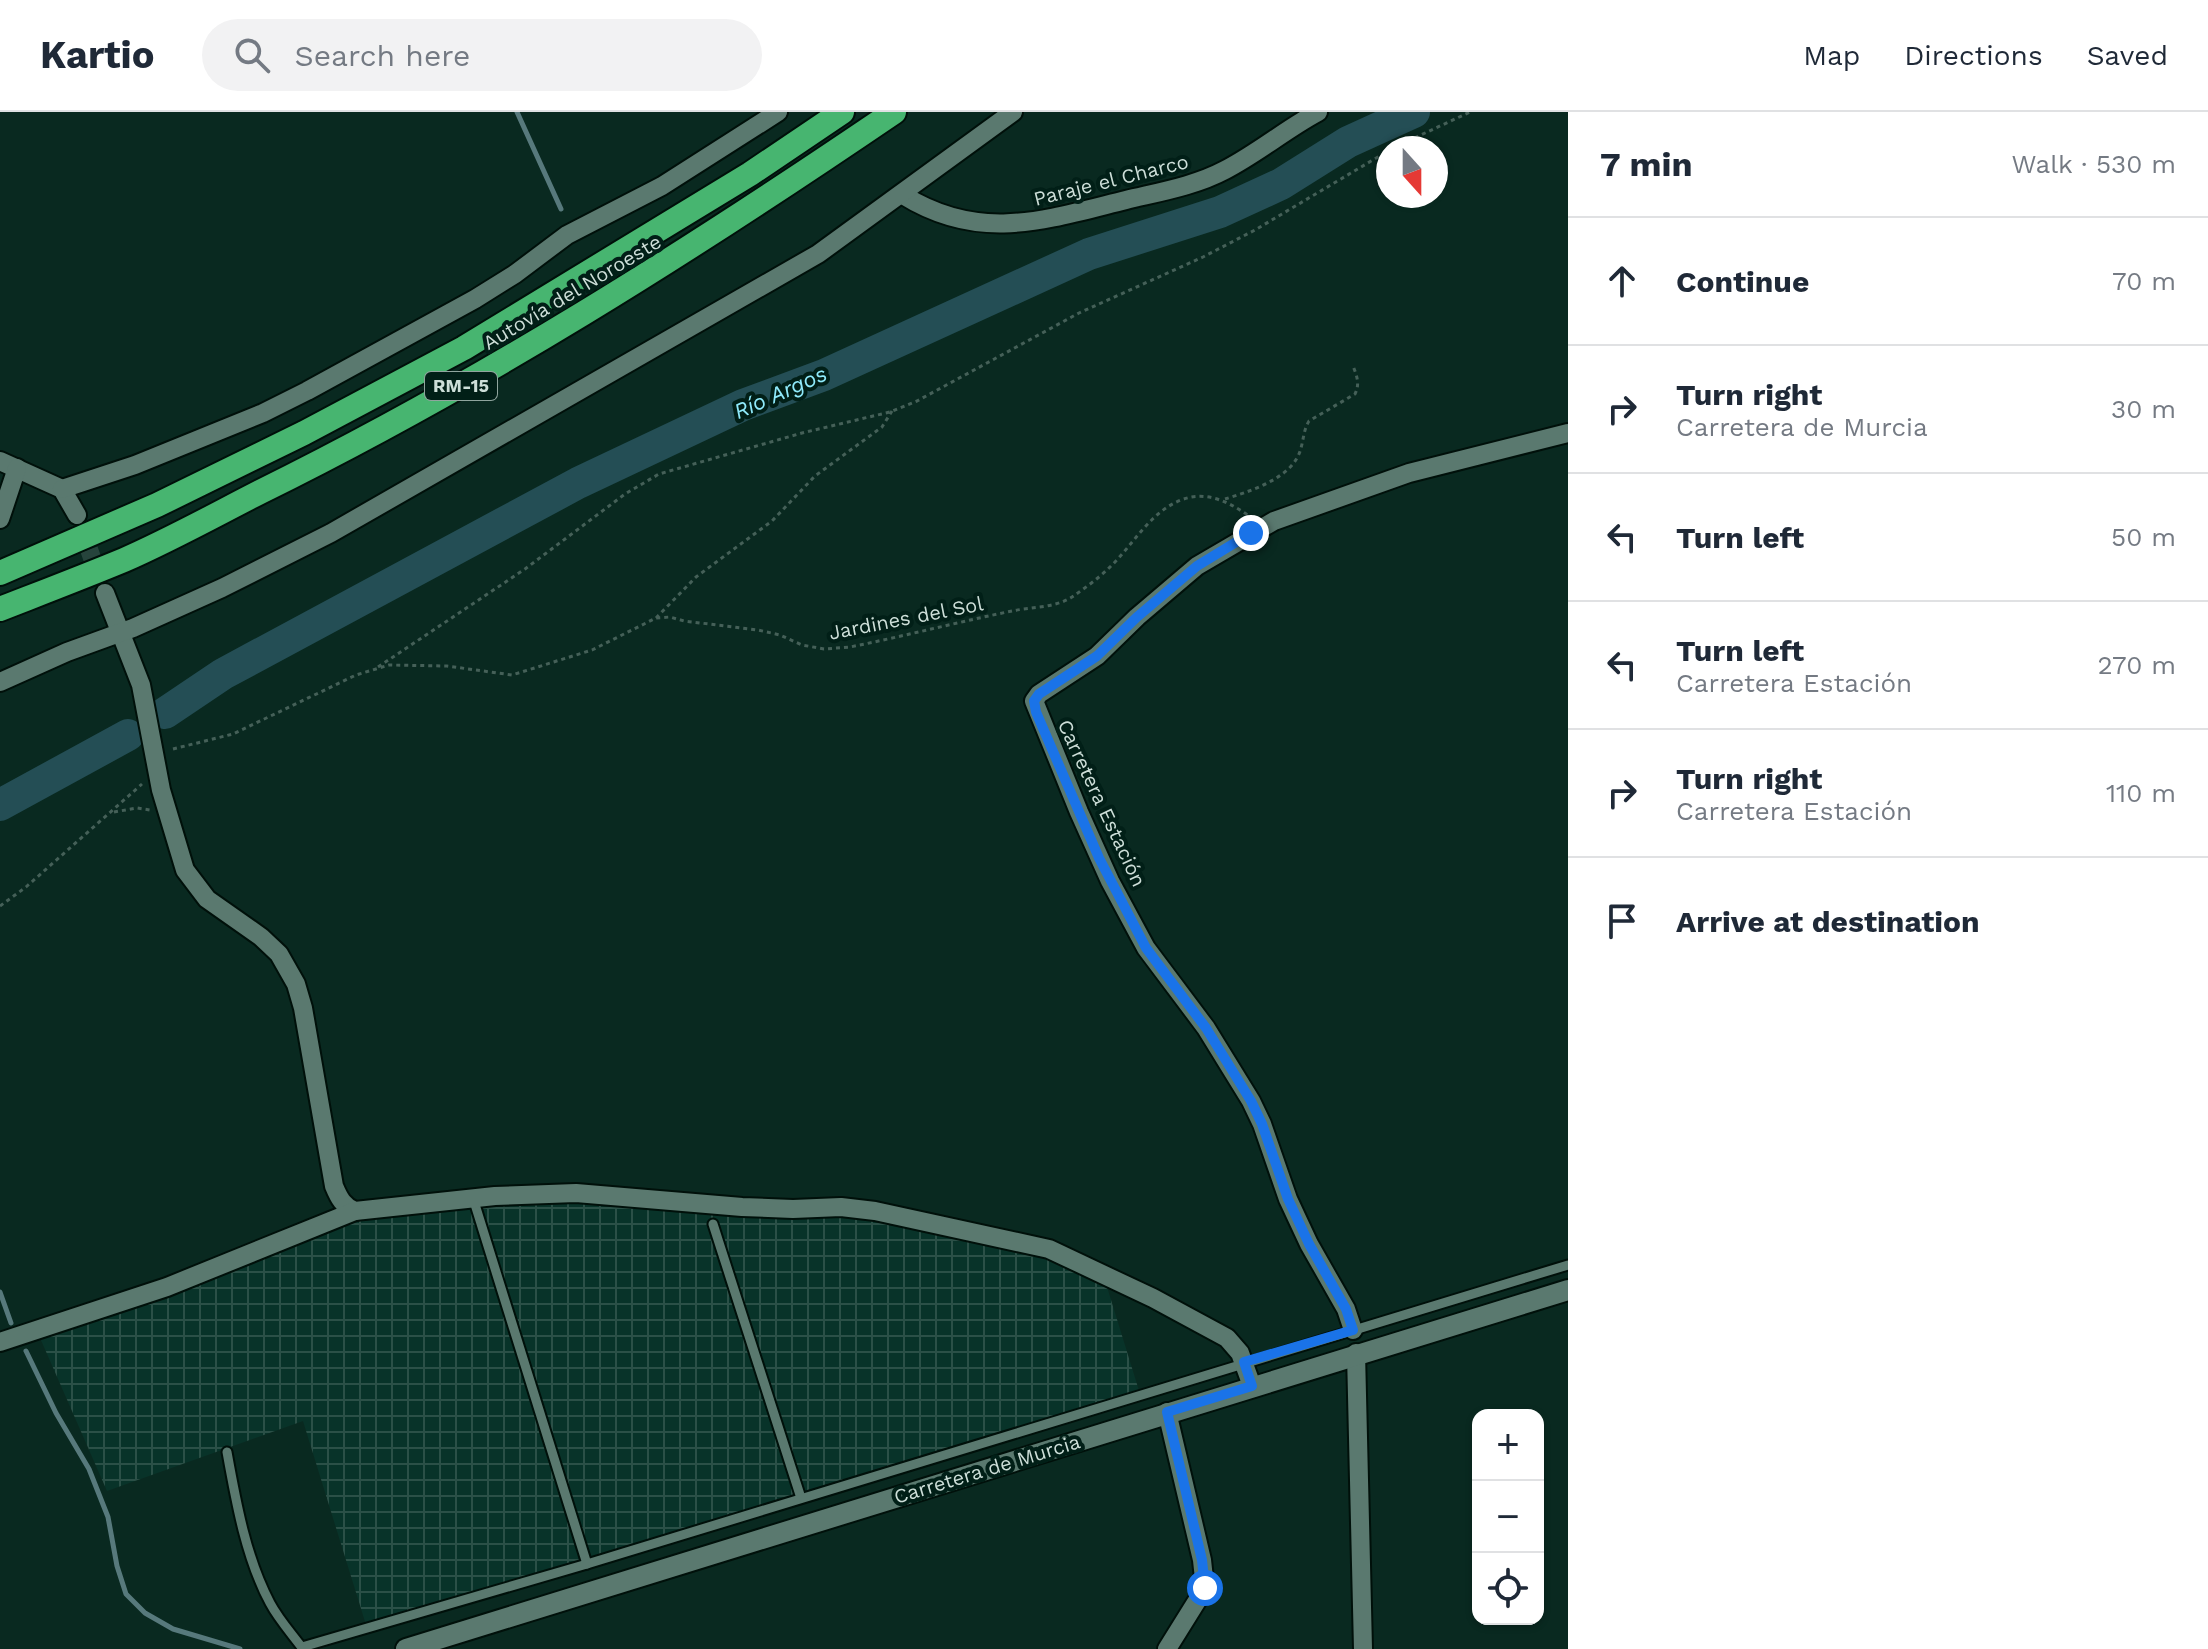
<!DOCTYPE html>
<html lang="en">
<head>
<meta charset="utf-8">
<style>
	:root { --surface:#fff; --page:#f2f2f3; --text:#1f2937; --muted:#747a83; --line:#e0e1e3 }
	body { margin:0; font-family:"Work Sans",sans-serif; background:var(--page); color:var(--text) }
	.controls { position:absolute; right:24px; bottom:24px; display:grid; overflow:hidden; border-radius:16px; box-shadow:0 2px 6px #0004 }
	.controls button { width:72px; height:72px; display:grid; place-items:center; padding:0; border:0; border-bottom:2px solid var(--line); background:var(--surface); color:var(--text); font:40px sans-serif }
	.compass { position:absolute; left:1376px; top:24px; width:72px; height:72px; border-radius:50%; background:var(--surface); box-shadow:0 2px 6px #0004; rotate:159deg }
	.stop { position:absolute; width:24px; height:24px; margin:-18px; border:6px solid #1a73e8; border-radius:50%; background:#fff }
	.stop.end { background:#1a73e8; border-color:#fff; box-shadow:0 2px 8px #0008 }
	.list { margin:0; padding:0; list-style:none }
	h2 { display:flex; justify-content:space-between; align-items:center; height:104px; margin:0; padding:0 32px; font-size:34px }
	h2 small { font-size:26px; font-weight:400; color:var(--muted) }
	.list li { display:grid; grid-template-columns:52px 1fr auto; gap:24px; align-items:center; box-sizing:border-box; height:128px; padding:0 32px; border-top:2px solid var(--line) }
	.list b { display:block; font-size:30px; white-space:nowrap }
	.list p { margin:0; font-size:26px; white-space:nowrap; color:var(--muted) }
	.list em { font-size:26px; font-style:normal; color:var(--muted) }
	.icon { flex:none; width:44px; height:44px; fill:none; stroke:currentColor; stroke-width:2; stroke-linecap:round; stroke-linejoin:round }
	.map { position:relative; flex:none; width:1568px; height:1537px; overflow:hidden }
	header { display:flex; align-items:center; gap:48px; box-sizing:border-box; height:112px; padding:0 40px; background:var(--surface); border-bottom:2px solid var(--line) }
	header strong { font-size:38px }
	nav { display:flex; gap:44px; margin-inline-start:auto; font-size:28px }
	.search { width:560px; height:72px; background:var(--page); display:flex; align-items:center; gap:20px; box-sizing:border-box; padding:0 28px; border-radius:44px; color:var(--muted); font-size:30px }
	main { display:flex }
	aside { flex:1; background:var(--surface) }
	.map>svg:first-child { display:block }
</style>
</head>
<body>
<header>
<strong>Kartio</strong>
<div class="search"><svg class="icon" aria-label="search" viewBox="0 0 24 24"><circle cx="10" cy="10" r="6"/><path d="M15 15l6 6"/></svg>Search here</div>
<nav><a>Map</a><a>Directions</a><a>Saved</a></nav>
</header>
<main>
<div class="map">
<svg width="1568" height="1537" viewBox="0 0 1568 1537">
	<defs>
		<pattern id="industrial-grid" width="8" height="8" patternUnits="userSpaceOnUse" patternTransform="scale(2)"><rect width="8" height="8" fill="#083329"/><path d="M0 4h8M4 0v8" fill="none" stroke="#2b5047"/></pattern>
	</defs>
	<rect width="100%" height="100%" fill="#092920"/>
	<path fill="url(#industrial-grid)" d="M495 1084 841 1095 972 1122 1103 1162 1140 1282 367 1516 303 1309 107 1379 37 1219 355 1099Z"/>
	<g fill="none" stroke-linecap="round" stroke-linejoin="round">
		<g stroke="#57797c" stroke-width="5">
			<path d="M517 0 561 97"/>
			<path d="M0 1180 11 1211"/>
			<path d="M26 1239 56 1301 89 1357 108 1405 117 1454 126 1482 145 1501 173 1517 240 1537"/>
		</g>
		<g stroke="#244e55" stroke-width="32">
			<path d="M165 601 223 562 578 371 743 293 824 263 1089 142 1220 100 1281 72 1348 30 1414 0"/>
			<path d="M0 693 128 623"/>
		</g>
		<path stroke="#26443c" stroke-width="18" stroke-dasharray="18 9" stroke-linecap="butt" d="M80 412 101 471"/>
		<defs>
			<g id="service">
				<path d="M473 1086 587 1452"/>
				<path d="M713 1112 801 1386"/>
				<path d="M227 1340C236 1390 246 1446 270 1491 279 1508 292 1522 303 1537"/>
				<path d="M302 1535 587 1452 1568 1153"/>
			</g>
			<g id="minor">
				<path d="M903 83C980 131 1045 108 1126 88 1159 80 1195 74 1225 58 1258 41 1286 17 1318 0"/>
				<path d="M0 349 62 377 77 403"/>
				<path d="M62 377 135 353 263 301 307 279 475 187 515 162 567 123 662 74 778 0"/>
				<path d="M0 407 17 356"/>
				<path d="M105 481 141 573 161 678 185 758 207 787 261 825 279 842 296 872 303 896 334 1074C339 1086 343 1094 355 1099L495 1084 576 1081 742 1095 793 1097 841 1095 875 1099 1049 1137 1153 1186 1227 1226 1240 1241 1252 1274"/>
				<path d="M0 570 67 540 133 516 222 476 331 421 818 142 1013 0"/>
				<path d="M1353 1218 1346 1197 1309 1132 1288 1087 1262 1012 1251 989 1206 916 1146 836 1110 769 1079 700 1034 589 1039 582 1097 544 1137 505 1197 454 1274 409 1409 361 1568 321"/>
				<path d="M0 1230 167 1175 355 1099"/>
				<path d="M1356 1241 1363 1537"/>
				<path d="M1167 1537 1205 1476 1202 1448 1167 1300"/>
			</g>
			<path id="secondary" d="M406 1537 1568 1178"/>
			<g id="motorway">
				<path d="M0 461 157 393 304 321 464 236 750 62 842 0"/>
				<path d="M0 497C41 481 83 465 124 448 170 428 215 403 260 380 483 270 688 140 894 0"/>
			</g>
		</defs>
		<use href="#service" stroke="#00100a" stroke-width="13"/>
		<use href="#minor" stroke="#00100a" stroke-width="22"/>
		<use href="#secondary" stroke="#00100a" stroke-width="24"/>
		<use href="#motorway" stroke="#00100a" stroke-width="28"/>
		<g stroke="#456058" stroke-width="3" stroke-dasharray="4 4" stroke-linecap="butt">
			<path d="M1393 36 1470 0"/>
			<path d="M1225 387C1248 380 1285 368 1297 346 1304 334 1302 320 1309 309L1355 282C1360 272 1357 264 1353 254"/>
			<path d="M656 506 696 465 772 409 815 364 882 315 892 299"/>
			<path d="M378 555 525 457 625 382 659 362 802 321 890 300 917 289 1079 201 1203 145 1255 118 1388 39"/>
			<path d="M173 637 233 622 356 563 389 553 447 554 512 563 592 538 656 506 670 505 684 509 758 518 780 523 802 533 824 537 850 535C905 524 958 510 1012 499 1031 495 1055 496 1072 485 1085 476 1099 466 1110 455 1133 433 1150 400 1181 388 1206 378 1229 390 1249 404"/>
			<path d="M114 700 137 696 150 698"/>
			<path d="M0 794 26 775 142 672"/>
		</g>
		<use href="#service" stroke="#5a796f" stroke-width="9"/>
		<use href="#minor" stroke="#5a796f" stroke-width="18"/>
		<use href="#secondary" stroke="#5a796f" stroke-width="20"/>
		<use href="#motorway" stroke="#47b570" stroke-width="24"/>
	</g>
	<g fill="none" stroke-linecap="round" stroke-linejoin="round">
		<path stroke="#1a73e8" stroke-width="10" d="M1205 1476 1202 1448 1167 1300 1252 1274 1244 1250 1353 1218 1346 1197 1309 1132 1288 1087 1262 1012 1251 989 1206 916 1146 836 1099 746 1036 600 1034 589 1039 582 1097 544 1137 505 1197 454 1251 421"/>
	</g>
	<g text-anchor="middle" stroke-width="8" stroke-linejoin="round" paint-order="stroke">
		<rect fill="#011f17" stroke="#90a59e" stroke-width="2" x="425" y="260" width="72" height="28" rx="6"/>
		<g font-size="18" font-weight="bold" fill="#cdded8">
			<text x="461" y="280">RM-15</text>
		</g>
		<g font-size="20" fill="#cdded8" stroke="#011f17">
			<text transform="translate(1111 68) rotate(-14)" y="7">Paraje el Charco</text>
			<text transform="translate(572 180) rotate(-31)" y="7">Autovía del Noroeste</text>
			<text transform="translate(906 506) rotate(-11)" y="7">Jardines del Sol</text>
			<text transform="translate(1102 691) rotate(65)" y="7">Carretera Estación</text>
			<text transform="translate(987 1357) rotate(-17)" y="7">Carretera de Murcia</text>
		</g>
		<g font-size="22" font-style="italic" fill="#8feafb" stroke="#011f17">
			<text transform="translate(780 280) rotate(-24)" y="8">Río Argos</text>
		</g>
	</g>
</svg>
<div class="controls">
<button>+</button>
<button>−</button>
<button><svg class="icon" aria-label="locate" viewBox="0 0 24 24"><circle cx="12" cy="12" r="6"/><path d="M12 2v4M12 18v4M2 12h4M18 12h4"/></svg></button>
</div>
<svg class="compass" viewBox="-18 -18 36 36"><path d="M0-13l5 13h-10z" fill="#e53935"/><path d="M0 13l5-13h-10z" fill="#747a83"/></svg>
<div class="stop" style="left:1205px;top:1476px"></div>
<div class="stop end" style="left:1251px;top:421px"></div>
</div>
<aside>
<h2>7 min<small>Walk · 530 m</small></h2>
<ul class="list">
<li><svg class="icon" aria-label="ahead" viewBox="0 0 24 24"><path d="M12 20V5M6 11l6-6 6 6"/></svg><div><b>Continue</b></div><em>70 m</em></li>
<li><svg class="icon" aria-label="right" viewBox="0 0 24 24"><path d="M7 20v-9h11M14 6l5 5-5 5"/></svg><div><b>Turn right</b><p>Carretera de Murcia</p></div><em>30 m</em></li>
<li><svg class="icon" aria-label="left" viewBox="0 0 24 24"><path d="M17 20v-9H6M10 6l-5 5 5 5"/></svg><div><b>Turn left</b></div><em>50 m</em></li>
<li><svg class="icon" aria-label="left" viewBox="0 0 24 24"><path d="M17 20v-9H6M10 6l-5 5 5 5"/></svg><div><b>Turn left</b><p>Carretera Estación</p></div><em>270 m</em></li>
<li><svg class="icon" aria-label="right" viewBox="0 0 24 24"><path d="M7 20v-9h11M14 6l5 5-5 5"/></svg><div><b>Turn right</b><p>Carretera Estación</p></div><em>110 m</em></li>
<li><svg class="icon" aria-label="arrive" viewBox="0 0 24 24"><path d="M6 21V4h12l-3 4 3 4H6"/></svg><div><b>Arrive at destination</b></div></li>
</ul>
</aside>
</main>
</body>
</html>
